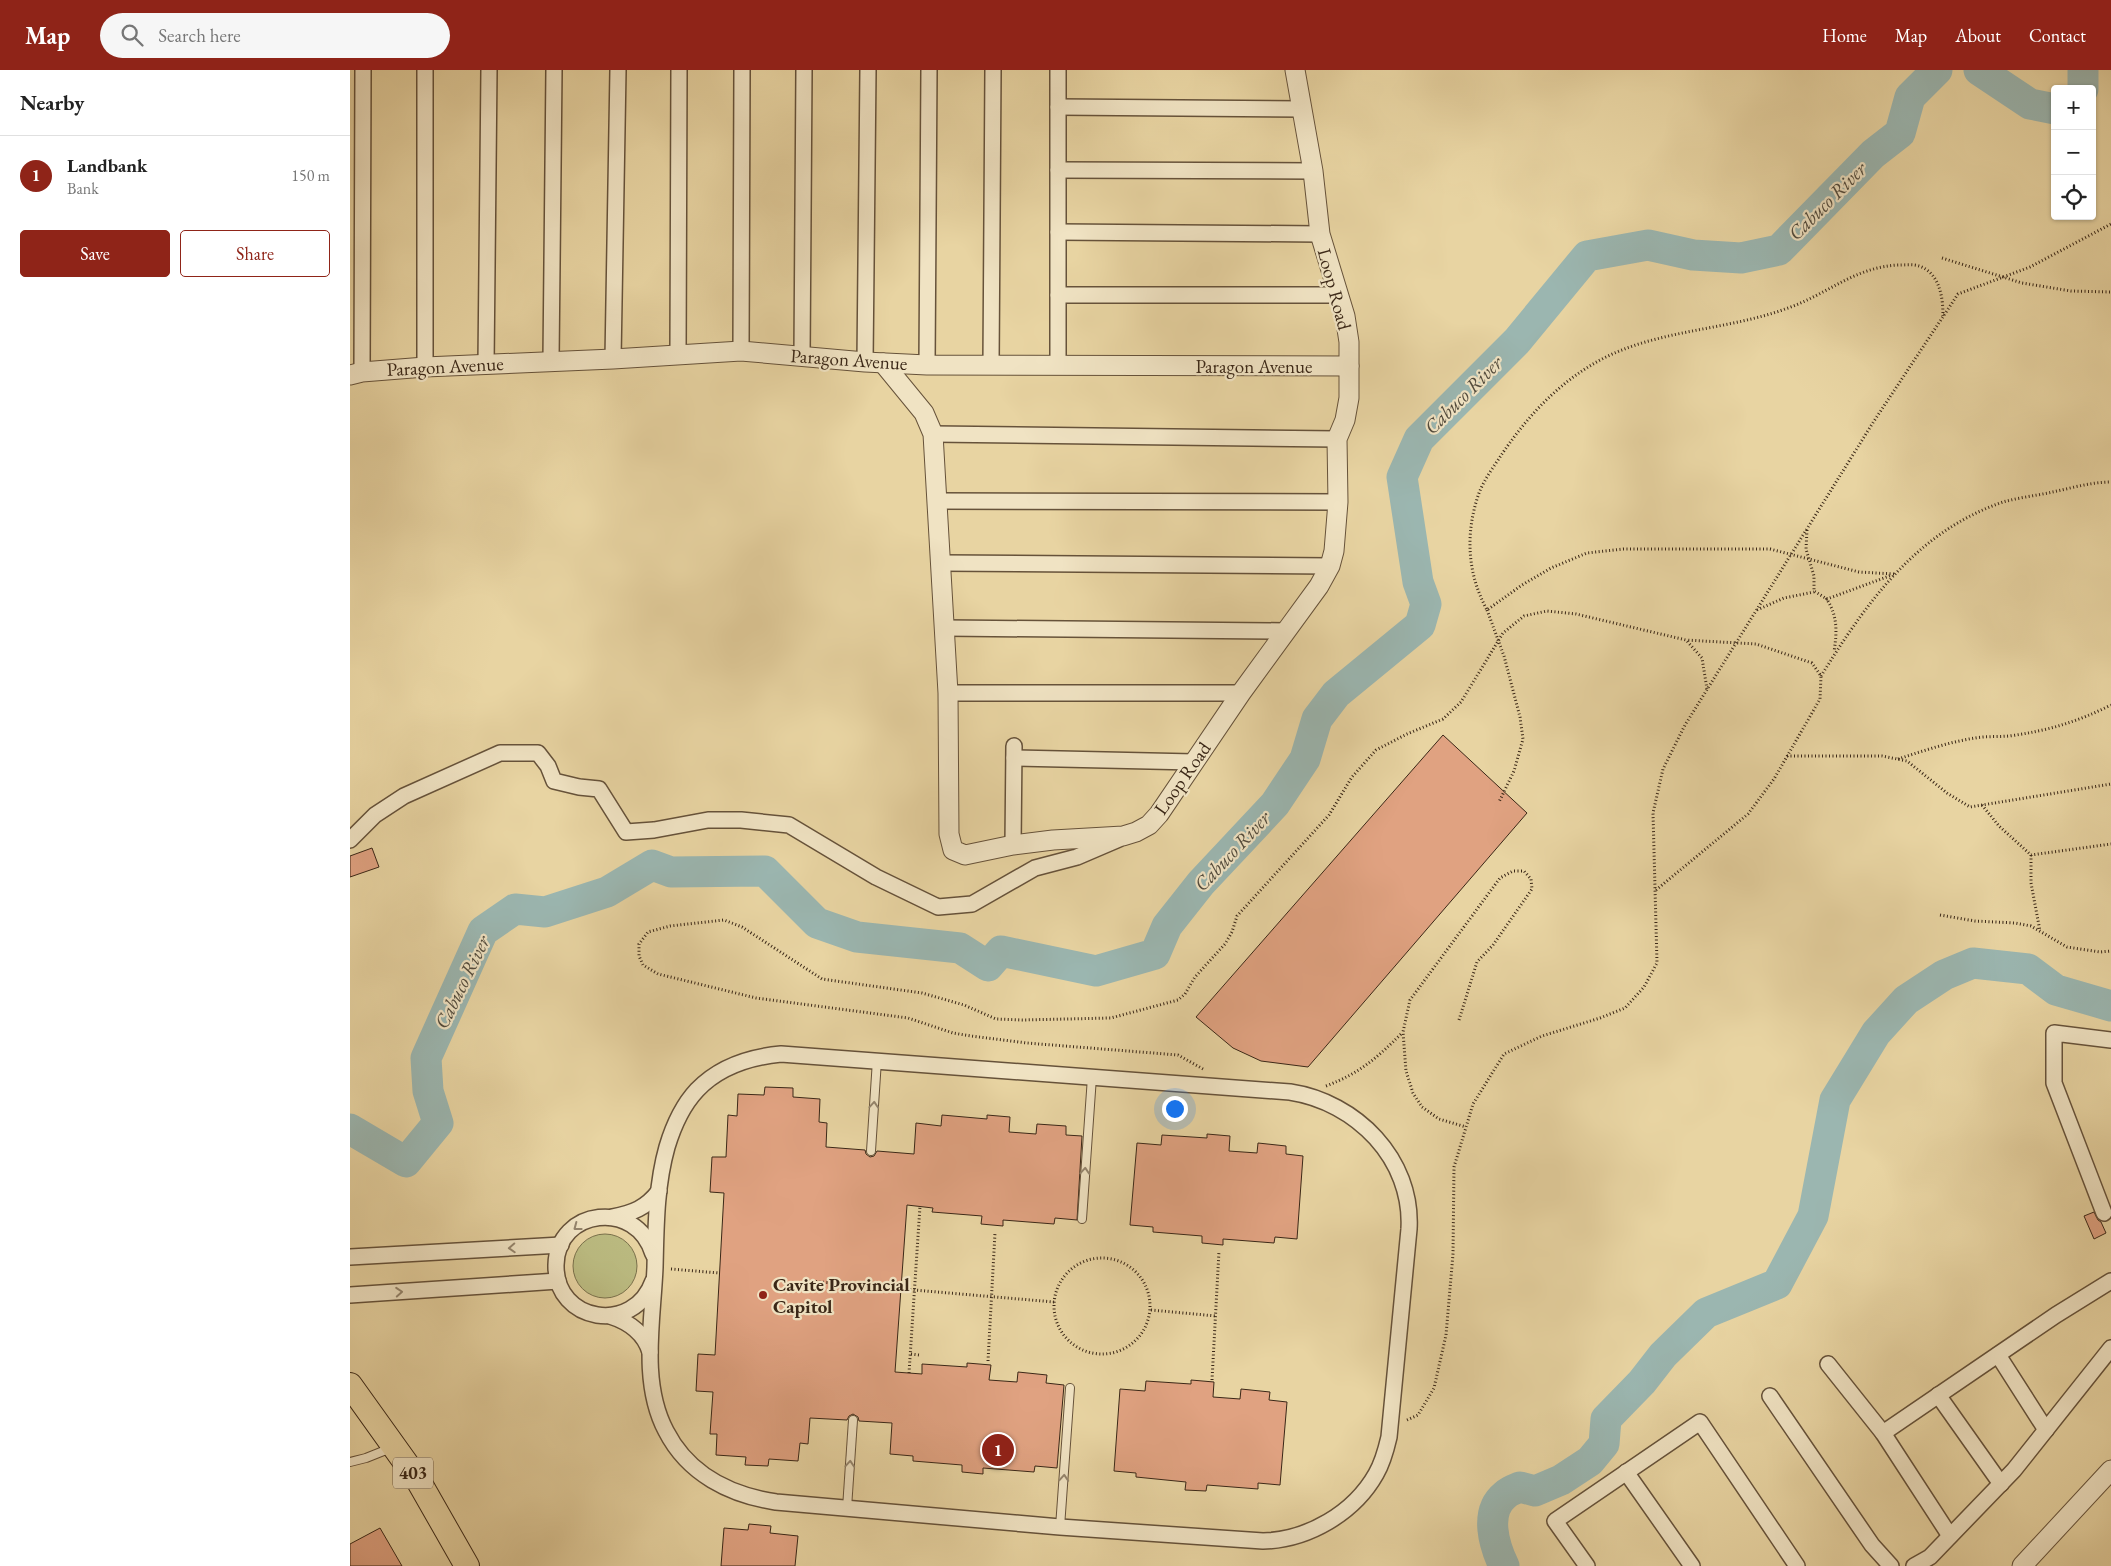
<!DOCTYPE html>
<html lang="en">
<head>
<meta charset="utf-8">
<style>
	:root { --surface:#fff; --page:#f6f6f6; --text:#222; --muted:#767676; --line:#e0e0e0; --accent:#8f2418 }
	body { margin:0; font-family:"EB Garamond",serif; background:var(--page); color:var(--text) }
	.controls { position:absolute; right:15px; top:15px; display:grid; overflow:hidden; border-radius:5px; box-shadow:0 1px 4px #0004 }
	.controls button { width:45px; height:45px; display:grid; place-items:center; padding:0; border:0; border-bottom:1px solid var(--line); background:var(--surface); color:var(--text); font:25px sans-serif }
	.you { position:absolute; left:824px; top:1038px; width:18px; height:18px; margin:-12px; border:4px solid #fff; border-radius:50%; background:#1a73e8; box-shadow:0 0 0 8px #1a73e833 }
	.badge { display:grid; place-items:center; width:32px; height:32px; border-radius:50%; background:var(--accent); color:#fff; font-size:16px; font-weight:700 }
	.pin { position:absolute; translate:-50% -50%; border:2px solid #fff; box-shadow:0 1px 5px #0006 }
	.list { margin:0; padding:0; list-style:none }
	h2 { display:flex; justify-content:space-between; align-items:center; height:65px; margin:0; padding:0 20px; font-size:21px }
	h2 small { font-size:16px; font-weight:400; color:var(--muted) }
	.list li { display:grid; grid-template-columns:32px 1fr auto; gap:15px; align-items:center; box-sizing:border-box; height:80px; padding:0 20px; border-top:1px solid var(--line) }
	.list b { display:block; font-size:19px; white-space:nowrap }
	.list p { margin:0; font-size:16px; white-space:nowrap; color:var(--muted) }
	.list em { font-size:16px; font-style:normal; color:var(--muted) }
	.actions { display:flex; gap:10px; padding:15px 20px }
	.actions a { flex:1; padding:11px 0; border:1px solid var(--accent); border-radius:5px; text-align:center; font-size:18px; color:var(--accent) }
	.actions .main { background:var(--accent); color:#fff }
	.icon { flex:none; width:28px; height:28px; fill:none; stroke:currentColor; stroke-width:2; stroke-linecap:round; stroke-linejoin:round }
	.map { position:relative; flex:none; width:1761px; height:1496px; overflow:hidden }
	header { display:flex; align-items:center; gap:30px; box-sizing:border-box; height:70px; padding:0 25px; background:var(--accent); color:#fff }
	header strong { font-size:24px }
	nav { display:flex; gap:28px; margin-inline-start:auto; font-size:18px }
	.search { width:350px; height:45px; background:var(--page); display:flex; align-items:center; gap:12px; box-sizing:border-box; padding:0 18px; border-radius:28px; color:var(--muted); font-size:19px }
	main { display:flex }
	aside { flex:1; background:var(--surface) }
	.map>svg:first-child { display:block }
</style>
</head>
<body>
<header>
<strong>Map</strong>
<div class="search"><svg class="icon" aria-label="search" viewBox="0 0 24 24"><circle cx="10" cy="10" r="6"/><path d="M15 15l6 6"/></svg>Search here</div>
<nav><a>Home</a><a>Map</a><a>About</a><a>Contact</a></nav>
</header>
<main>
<aside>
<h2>Nearby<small></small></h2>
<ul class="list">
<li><span class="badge">1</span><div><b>Landbank</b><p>Bank</p></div><em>150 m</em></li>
</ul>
<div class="actions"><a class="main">Save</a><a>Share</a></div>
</aside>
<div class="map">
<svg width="1761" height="1496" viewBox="0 0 1761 1496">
	<rect width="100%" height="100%" fill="#e8d4a2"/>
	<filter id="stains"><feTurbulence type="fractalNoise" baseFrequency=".004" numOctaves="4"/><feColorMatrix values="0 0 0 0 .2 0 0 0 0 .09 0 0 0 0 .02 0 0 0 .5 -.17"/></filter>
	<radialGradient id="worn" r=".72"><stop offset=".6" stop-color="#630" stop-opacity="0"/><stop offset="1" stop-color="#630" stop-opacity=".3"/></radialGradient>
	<circle fill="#bbbb81" stroke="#7a714c" cx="255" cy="1196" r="32"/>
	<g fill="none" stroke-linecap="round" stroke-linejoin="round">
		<g stroke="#9bb6b0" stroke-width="31">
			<path d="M1629 0 1680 34 1705 39"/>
			<path d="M1733 0V19"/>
			<path d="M0 1059 56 1092 88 1053 78 1021 76 988 133 861 165 839 195 842 257 822 302 795 321 802 415 801 467 853 507 867 610 878 638 896 651 881 746 901 805 884 817 856 851 813 925 734 955 689 967 649 986 624 1070 555 1076 534 1068 512 1052 407 1069 369 1167 271 1237 186 1298 175 1343 185 1391 188 1429 180 1523 84 1550 63 1560 27 1587 0"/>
			<path d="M1154 1496C1144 1475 1134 1442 1155 1425 1159 1421 1165 1419 1170 1417L1185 1421 1211 1410 1240 1391 1254 1374 1256 1349 1292 1312 1313 1285 1356 1243 1427 1214 1463 1146 1485 1030 1526 963 1556 930 1594 905 1623 893 1678 899 1706 920 1761 936"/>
		</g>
	</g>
	<g fill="#e0a281" stroke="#3a2717">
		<path d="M1093 665 1177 743 958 997 911 991 883 978 846 947Z"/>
		<path d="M22 778 29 797 0 807V786Z"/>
		<path d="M415 1017 443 1018V1027L470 1029 469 1052 477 1053 476 1077 515 1080 516 1084 520 1087 524 1086 527 1081 564 1084 566 1053 591 1056 592 1045 637 1049V1045L660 1047 659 1062 686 1064 687 1054 716 1056V1065L732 1066 727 1150 705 1148 704 1154 653 1150V1156L631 1154 632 1146 582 1142 583 1138 557 1135 545 1302 572 1304V1294L617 1297V1293L641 1295 639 1310 667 1312 668 1302 697 1305 696 1313 714 1315 707 1398 685 1396 684 1402 633 1398V1404L612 1402V1395L563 1391V1386L540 1384 542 1353 509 1351 508 1347 503 1344 499 1346 497 1350 460 1348 458 1374 450 1373 448 1391 419 1389 418 1396 395 1395 396 1387 366 1385 367 1364H360L363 1322 346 1321 348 1284 365 1285 374 1123 360 1122 362 1087H376L378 1045 387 1046 388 1024 414 1025Z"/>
		<path d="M857 1064 880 1066 879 1081 907 1083 908 1073 936 1076V1084L953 1086 947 1169 925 1167 924 1173 873 1169V1175L852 1173V1166L803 1162V1157L780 1155 787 1073 811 1075 812 1065 857 1068Z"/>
		<path d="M1744 1142 1748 1150 1751 1152 1756 1163 1744 1169 1734 1146Z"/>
		<path d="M841 1310 864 1312 863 1327 890 1329 891 1319 920 1322 919 1330 937 1332 930 1415 908 1413V1419L857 1415 856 1421 835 1420 836 1412 786 1407V1403L764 1401 770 1319 795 1321 796 1311 841 1314Z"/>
		<path d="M399 1454 421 1456 420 1463 448 1466 445 1496H371L374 1458 398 1460Z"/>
		<path d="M30 1458 52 1496H0V1474Z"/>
	</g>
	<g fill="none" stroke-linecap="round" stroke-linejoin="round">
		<defs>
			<g id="service">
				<path d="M521 1081 527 990"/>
				<path d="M732 1149 742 1007"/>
				<path d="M0 1392 16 1388 41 1378"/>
				<path d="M497 1438 503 1350"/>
				<path d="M710 1457 720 1318"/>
			</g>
			<g id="minor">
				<path d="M708 37 952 39"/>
				<path d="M708 100 963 101"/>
				<path d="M708 162 970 164"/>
				<path d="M708 225H988"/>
				<path d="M391 281 392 0"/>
				<path d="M328 285 329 0"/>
				<path d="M452 286 454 0"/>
				<path d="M263 289 268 0"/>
				<path d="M201 290 204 0"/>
				<path d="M515 292 518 0"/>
				<path d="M136 294 139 0"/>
				<path d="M577 295 579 0"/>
				<path d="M641 295 643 0"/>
				<path d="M708 295V0"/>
				<path d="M75 297V0"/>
				<path d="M12 302 13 0"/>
				<path d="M583 364 987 369"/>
				<path d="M587 431 988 432"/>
				<path d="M591 493 980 496"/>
				<path d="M595 558 936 561"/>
				<path d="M598 623H891"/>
				<path d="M664 688 844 692"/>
				<path d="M0 770 25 745 54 726 150 683H188L198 696 204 711 229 717 249 719 276 762 304 760 358 750H391L439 755 526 807 588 837 622 834 685 798 727 787 769 769"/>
				<path d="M663 775 664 676"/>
				<path d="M431 984 940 1022C1006 1032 1063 1089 1059 1159L1039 1367C1036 1380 1033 1392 1026 1404 1004 1443 958 1470 913 1471L710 1457 426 1432C380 1425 338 1404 316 1361 290 1312 303 1250 305 1197 306 1157 306 1116 317 1077 323 1057 332 1036 347 1020 369 997 400 987 431 984Z"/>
				<path d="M1754 1143 1704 1013V963L1761 970"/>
				<path d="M262 1147C283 1143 296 1138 309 1121"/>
				<path d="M0 1187 211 1175"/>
				<path d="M303 1211C284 1265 205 1253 206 1195 207 1138 287 1129 303 1184"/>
				<path d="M0 1225 208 1211"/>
				<path d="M260 1246C279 1252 294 1262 300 1282"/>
				<path d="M1648 1285 1696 1360"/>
				<path d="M1478 1294 1533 1363 1600 1466"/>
				<path d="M1588 1325 1651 1414"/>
				<path d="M1420 1326 1522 1475 1541 1496"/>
				<path d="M1533 1363 1706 1245 1761 1211"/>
				<path d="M1276 1402 1342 1496"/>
				<path d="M1237 1496 1205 1451 1350 1352 1447 1496"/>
				<path d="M1564 1496 1580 1487 1664 1400 1761 1278"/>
			</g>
			<g id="tertiary">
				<path d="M533 293 574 343 583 364 598 623 599 764 603 780 615 785 663 775 703 770 773 766 786 762 799 755 809 744 891 623 969 516 980 496 984 481 988 432 987 369 995 350 999 328V272L995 246 970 164 963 101 945 0"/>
				<path d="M0 305 12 302 75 297 263 289 391 281 515 292 577 295 999 296"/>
				<path d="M1672 1496 1761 1400"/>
			</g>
			<path id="primary" d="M0 1315 68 1410 117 1496"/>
		</defs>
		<use href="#service" stroke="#66523a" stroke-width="10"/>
		<use href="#minor" stroke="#66523a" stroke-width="18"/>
		<use href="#tertiary" stroke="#66523a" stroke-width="21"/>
		<use href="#primary" stroke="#3a2717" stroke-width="26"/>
		<g stroke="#3a2717" stroke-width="3" stroke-dasharray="1 2.5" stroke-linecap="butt">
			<path d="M1592 188 1672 213 1721 221 1761 222"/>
			<path d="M1457 460 1456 479 1464 506V521L1477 529 1542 505"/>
			<path d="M1544 504 1509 502 1420 479H1273L1237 483 1201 498 1172 515 1137 540C1117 503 1115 463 1129 423 1134 410 1144 396 1152 384 1179 344 1212 309 1256 287 1313 259 1379 260 1438 238 1478 224 1506 196 1550 195 1555 195 1564 194 1569 196 1590 203 1593 228 1593 246"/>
			<path d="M1476 528C1488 546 1487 562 1484 582"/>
			<path d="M1137 540 1154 586 1170 647 1173 669 1164 701 1149 732"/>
			<path d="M1407 540 1434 528 1464 522"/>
			<path d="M1471 606C1517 532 1566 462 1653 432 1667 428 1683 426 1698 423 1718 419 1740 412 1761 412"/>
			<path d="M1437 686H1532L1557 691 1597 723 1620 737 1761 714"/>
			<path d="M1548 689C1573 681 1599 672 1625 668 1636 666 1648 667 1659 666 1697 661 1727 652 1761 635"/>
			<path d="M1632 735 1649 756 1681 785 1761 774"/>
			<path d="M1681 785V813L1690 861"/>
			<path d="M1306 820 1398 744 1424 709 1470 629 1471 606 1462 593 1406 574 1336 570"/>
			<path d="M1590 845 1625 851 1665 853 1681 856 1717 877 1750 882 1761 881"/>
			<path d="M1109 950 1127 892 1143 875 1182 819 1181 809 1174 801H1163L1150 808 1060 930 1053 962 1056 1001 1063 1023 1072 1037 1089 1049 1116 1057"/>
			<path d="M853 999 828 985 677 973 621 966 603 963 558 948 406 928 308 904 293 895 289 886V874L298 862 320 856 374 850 392 857 472 909 572 923 614 935 646 949 672 950 761 948 828 930 835 924 845 907 875 874 882 862 887 846 979 745 1002 707 1026 680 1057 664 1093 649 1111 632 1153 563 1174 546 1197 541 1226 544 1336 570 1352 588 1357 619"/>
			<path d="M976 1016C1010 1003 1027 988 1052 963"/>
			<circle cx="752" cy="1236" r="48"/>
			<path d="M321 1199 369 1203"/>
			<path d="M459 1211 704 1232"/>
			<path d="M801 1240 866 1246"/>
			<path d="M561 1284 569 1285"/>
			<path d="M638 1291 645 1163"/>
			<path d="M559 1303 570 1136"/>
			<path d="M862 1310 869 1181"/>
			<path d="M1057 1350 1068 1345 1084 1318 1096 1265 1103 1184 1104 1097 1123 1034 1154 984 1192 966 1250 948 1275 938 1294 917 1307 893 1303 743 1313 699 1335 655 1524 351 1608 224 1680 197 1761 154"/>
		</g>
		<use href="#service" stroke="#f0e3c3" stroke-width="8"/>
		<use href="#minor" stroke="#f0e3c3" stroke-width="15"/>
		<use href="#tertiary" stroke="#f0e3c3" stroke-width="19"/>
		<use href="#primary" stroke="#e8d4a2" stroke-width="24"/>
	</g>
	<defs><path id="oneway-chevron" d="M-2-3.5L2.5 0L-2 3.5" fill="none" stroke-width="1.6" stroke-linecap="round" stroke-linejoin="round" transform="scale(1.25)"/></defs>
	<g stroke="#95856d">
		<use href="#oneway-chevron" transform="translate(524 1035) rotate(-86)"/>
		<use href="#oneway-chevron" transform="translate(735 1101) rotate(-86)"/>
		<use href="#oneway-chevron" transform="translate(227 1157) rotate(143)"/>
		<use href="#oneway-chevron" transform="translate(162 1178) rotate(177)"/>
		<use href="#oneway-chevron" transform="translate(49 1222) rotate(-4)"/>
		<use href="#oneway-chevron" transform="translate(500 1394) rotate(-86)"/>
		<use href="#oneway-chevron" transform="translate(714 1408) rotate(-86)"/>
	</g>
	<circle fill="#8f2418" stroke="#f0e3c3" stroke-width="2" cx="413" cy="1225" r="5"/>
	<g text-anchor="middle" stroke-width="4.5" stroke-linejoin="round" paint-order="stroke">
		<rect fill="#f0e3c3" stroke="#715f4b" stroke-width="1" x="43" y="1387.5" width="40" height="31" rx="4"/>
		<g font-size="18" font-weight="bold" fill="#3a2717">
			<text x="63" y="1409">403</text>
		</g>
		<g font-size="19" fill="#3a2717" stroke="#f0e3c3">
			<text transform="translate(985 219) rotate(75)" y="7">Loop Road</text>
			<text transform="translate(499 289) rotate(4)" y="7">Paragon Avenue</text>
			<text transform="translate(95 296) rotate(-3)" y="7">Paragon Avenue</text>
			<text x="904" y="303">Paragon Avenue</text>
			<text transform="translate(832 708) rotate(-55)" y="7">Loop Road</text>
		</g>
		<g font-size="19" font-weight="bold" fill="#3a2717" stroke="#f0e3c3" text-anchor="start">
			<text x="423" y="1221">Cavite Provincial<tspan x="423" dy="22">Capitol</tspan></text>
		</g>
		<g font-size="20" font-style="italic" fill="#524b3d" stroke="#f0e3c3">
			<text transform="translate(1477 131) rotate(-45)" y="7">Cabuco River</text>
			<text transform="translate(1113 325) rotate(-45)" y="7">Cabuco River</text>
			<text transform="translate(882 781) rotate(-47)" y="7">Cabuco River</text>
			<text transform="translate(112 912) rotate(-64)" y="7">Cabuco River</text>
		</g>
	</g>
	<rect width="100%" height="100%" filter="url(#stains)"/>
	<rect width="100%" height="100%" fill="url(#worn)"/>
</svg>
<div class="controls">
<button>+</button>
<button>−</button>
<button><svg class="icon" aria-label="locate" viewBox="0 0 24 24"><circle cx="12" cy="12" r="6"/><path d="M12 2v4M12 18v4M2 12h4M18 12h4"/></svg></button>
</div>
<div class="you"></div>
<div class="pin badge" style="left:648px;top:1380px">1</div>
</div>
</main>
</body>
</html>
